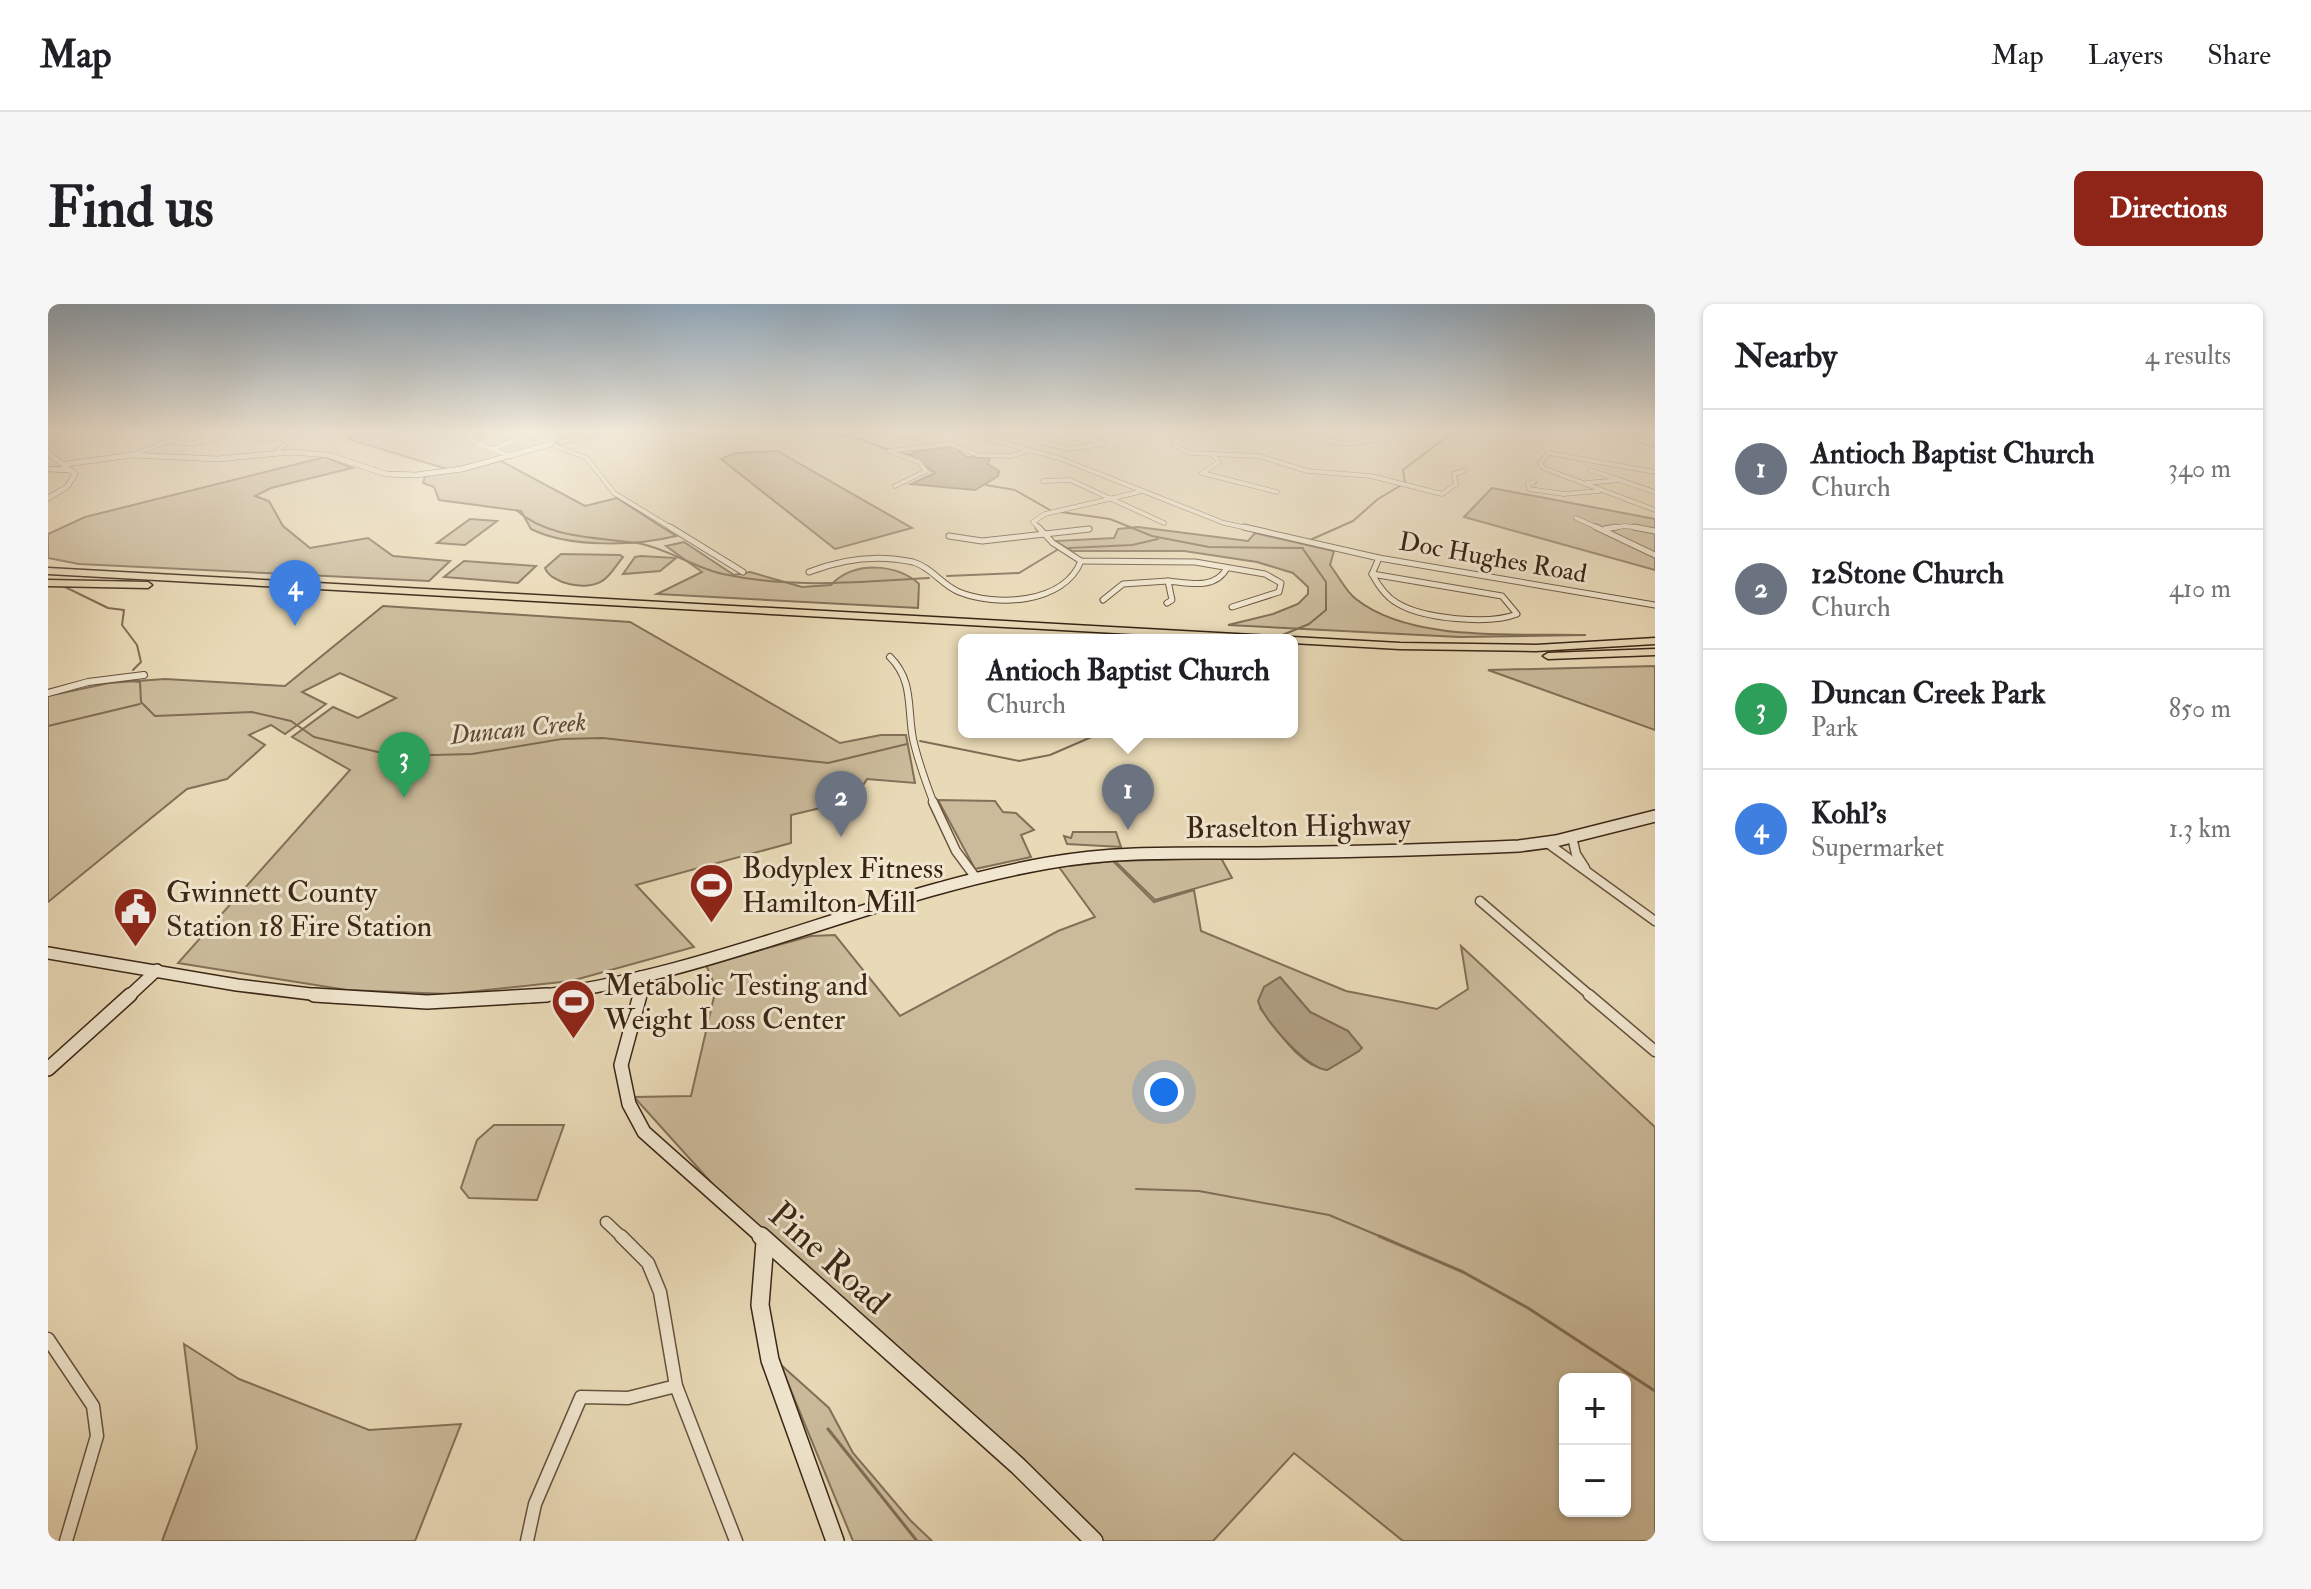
<!DOCTYPE html>
<html lang="en">
<head>
<meta charset="utf-8">
<style>
	:root { --surface:#fff; --page:#f6f6f6; --text:#202124; --muted:#757577; --line:#e0e0e0; --accent:#8f2418 }
	body { margin:0; font-family:"IM FELL Double Pica",serif; background:var(--page); color:var(--text) }
	.controls { position:absolute; right:24px; bottom:24px; display:grid; overflow:hidden; border-radius:12px; box-shadow:0 2px 6px #0004 }
	.controls button { width:72px; height:72px; display:grid; place-items:center; padding:0; border:0; border-bottom:2px solid var(--line); background:var(--surface); color:var(--text); font:40px sans-serif }
	.you { position:absolute; left:1116px; top:788px; width:28px; height:28px; margin:-20px; border:6px solid #fff; border-radius:50%; background:#1a73e8; box-shadow:0 0 0 12px #1a73e833 }
	.badge { display:grid; place-items:center; width:52px; height:52px; border-radius:50%; background:var(--accent); color:#fff; font-size:26px; font-weight:700 }
	.pin { position:absolute; translate:-50% -66px; filter:drop-shadow(0 2px 4px #0008) }
	.pin::after { content:''; position:absolute; top:42px; width:28px; height:24px; background:inherit; clip-path:polygon(0 0,100% 0,50% 100%) }
	.popup { position:absolute; left:910px; top:330px; width:340px; height:104px; box-sizing:border-box; display:grid; place-content:center; border-radius:12px; background:var(--surface); filter:drop-shadow(0 2px 6px #0005); font-size:26px; white-space:nowrap; color:var(--muted) }
	.popup b { font-size:30px; color:var(--text) }
	.popup::after { content:''; position:absolute; left:50%; top:100%; margin-left:-16px; border:16px solid transparent; border-top-color:var(--surface) }
	.list { margin:0; padding:0; list-style:none }
	h2 { display:flex; justify-content:space-between; align-items:center; height:104px; margin:0; padding:0 32px; font-size:34px }
	h2 small { font-size:26px; font-weight:400; color:var(--muted) }
	.list li { display:grid; grid-template-columns:52px 1fr auto; gap:24px; align-items:center; box-sizing:border-box; height:120px; padding:0 32px; border-top:2px solid var(--line) }
	.list b { display:block; font-size:30px; white-space:nowrap }
	.list p { margin:0; font-size:26px; white-space:nowrap; color:var(--muted) }
	.list em { font-size:26px; font-style:normal; color:var(--muted) }
	.map { position:relative; flex:none; width:1607px; height:1237px; overflow:hidden; border-radius:12px }
	header { display:flex; align-items:center; gap:48px; box-sizing:border-box; height:112px; padding:0 40px; background:var(--surface); border-bottom:2px solid var(--line) }
	header strong { font-size:38px }
	nav { display:flex; gap:44px; margin-inline-start:auto; font-size:28px }
	.intro { display:flex; align-items:center; justify-content:space-between; box-sizing:border-box; height:192px; padding:0 48px }
	h1 { margin:0; font-size:56px }
	.button { padding:20px 36px; border-radius:12px; background:var(--accent); color:#fff; font-size:28px; font-weight:700 }
	main { display:flex; gap:48px; padding:0 48px }
	aside { flex:1; background:var(--surface); border-radius:12px; box-shadow:0 2px 6px #0004 }
	.map>svg:first-child { display:block }
</style>
</head>
<body>
<header>
<strong>Map</strong>
<nav><a>Map</a><a>Layers</a><a>Share</a></nav>
</header>
<div class="intro"><h1>Find us</h1><a class="button">Directions</a></div>
<main>
<div class="map">
<svg width="1607" height="1237" viewBox="0 0 1607 1237">
	<rect width="100%" height="100%" fill="#e9dab7"/>
	<filter id="stains"><feTurbulence type="fractalNoise" baseFrequency=".0025" numOctaves="4"/><feColorMatrix values="0 0 0 0 .2 0 0 0 0 .09 0 0 0 0 .02 0 0 0 .5 -.17"/></filter>
	<radialGradient id="worn" r=".72"><stop offset=".6" stop-color="#630" stop-opacity="0"/><stop offset="1" stop-color="#630" stop-opacity=".3"/></radialGradient>
	<g fill="#cbbb9b" stroke="#827058" stroke-width="2" fill-rule="evenodd">
		<path d="M314 127H510L514 137 402 166 300 135Z"/>
		<path d="M730 147 747 157 864 224 787 245 673 155 688 149Z"/>
		<path d="M277 153 304 164 223 184 207 192 221 197 235 222 262 244 320 234 345 252 402 257 381 277 31 260 0 254V230L37 213Z"/>
		<path d="M453 157 537 202 569 194 628 232C588 242 521 244 483 225L473 207 391 196 386 183 375 179 377 172Z"/>
		<path d="M1444 184 1607 215V266L1416 213Z"/>
		<path d="M422 215 449 217 417 241 389 239Z"/>
		<path d="M1090 223 1200 237 1207 229 1286 247 1282 261C1290 271 1298 288 1308 295 1363 339 1470 329 1538 331L1411 333 1180 321 1225 310 1250 300 1260 290V283L1245 269 1209 258 1136 247H1024L1007 237 1066 234 1070 225Z"/>
		<path d="M636 238 686 271 702 268 754 283 783 281C805 257 849 259 871 280L870 304 609 290 654 268 618 242Z"/>
		<path d="M513 250 572 251 575 253C569 260 562 273 554 277 539 287 503 280 497 264Z"/>
		<path d="M593 252 628 254 612 267 575 270 587 253Z"/>
		<path d="M416 257 488 262 470 279 396 273Z"/>
		<path d="M335 302 582 318 792 439 833 431H858L867 479 819 475 806 496 743 511V539L588 581 646 643 523 677 401 690 299 686 130 659 302 466 244 433 285 403 310 414 348 394 292 369 254 388 278 400 237 430 223 421 201 431 217 441 179 475 139 485 0 598V392L61 379 117 375 237 382Z"/>
		<path d="M1607 362V426L1440 366Z"/>
		<path d="M890 496 947 497 955 508 968 509 986 526 973 531 983 553 927 565Z"/>
		<path d="M1025 528H1068L1073 543 1019 540 1016 532 1023 534Z"/>
		<path d="M1173 554 1184 574 1107 596 1067 557Z"/>
		<path d="M1065 557 1106 598 1146 586 1153 627 1298 687 1389 705 1420 685 1413 642 1607 823V1237H1355L1246 1149 1165 1237H1052L707 927 586 793 643 792 668 684 658 661 763 632 787 631 852 712 1010 627 1047 613 1011 563ZM1235 677 1262 708 1300 727 1311 747 1279 766C1251 762 1229 725 1212 704ZM1517 1075H1577V1207H1517Z"/>
		<path d="M446 821H516L489 896 421 894 413 884 429 836Z"/>
		<path d="M136 1040 191 1075 321 1126 413 1120 367 1237H114L149 1144Z"/>
		<path d="M732 1060 781 1104 805 1149 862 1216 884 1237H805Z"/>
	</g>
	<g fill="#ae9c80" stroke="#806c55" stroke-width="2">
		<path d="M906 143 919 153 942 154 940 160 951 167 950 172 927 186 863 180 887 169 862 151 866 148Z"/>
		<path d="M1232 673 1262 708 1300 727 1314 744 1311 747 1279 766C1258 763 1216 717 1210 697L1216 683Z"/>
	</g>
	<g fill="none" stroke-linecap="round" stroke-linejoin="round">
		<g stroke="#806c55" stroke-width="2">
			<path d="M767 129 805 133"/>
			<path d="M809 134 841 146"/>
			<path d="M852 149 863 151"/>
			<path d="M938 181 967 186 1002 206"/>
			<path d="M468 206C501 235 548 233 589 239 619 244 646 264 675 270 743 285 812 278 881 274"/>
			<path d="M1013 208 1062 215 1104 232 1161 243 1255 244"/>
			<path d="M1262 236 1305 217 1330 195 1357 179 1355 166 1401 131 1396 127"/>
			<path d="M1021 244 1084 241 1110 235"/>
			<path d="M899 272 971 269 1009 246"/>
			<path d="M15 282 60 304 76 306 74 321 89 341 93 358 85 366"/>
			<path d="M1232 332 1261 320 1278 306V278L1255 245"/>
			<path d="M84 377 92 378 93 398 107 412 204 408 243 417 266 433 347 452 424 450 514 435 555 434 780 459 859 440"/>
			<path d="M0 422 92 400"/>
			<path d="M872 437 971 457 1002 451 1055 428"/>
			<path d="M1088 885 1151 887 1281 911 1336 934"/>
		</g>
		<g stroke="#806c55" stroke-width="3">
			<path d="M1331 932 1415 968 1480 1004 1607 1087"/>
			<path d="M780 1125 869 1237"/>
		</g>
		<defs>
			<g id="street-far5">
				<path d="M416 127 429 140 463 152"/>
				<path d="M911 127 1011 154 1176 219 1204 225"/>
				<path d="M953 127 1020 145 1055 140 1023 127"/>
				<path d="M1137 127 1126 141 1142 149 1211 152 1259 167 1323 172 1394 190 1408 180 1406 170 1416 167"/>
				<path d="M1239 127 1296 140 1338 135"/>
				<path d="M1475 127 1492 135 1501 149 1492 159 1495 164 1607 206"/>
				<path d="M1551 127 1607 146"/>
				<path d="M136 130 154 127"/>
				<path d="M203 134 243 135"/>
				<path d="M0 137 5 136"/>
				<path d="M119 137 144 140 193 127"/>
				<path d="M504 139 506 127"/>
				<path d="M507 142 539 154 566 189 625 225"/>
				<path d="M443 146 489 127"/>
				<path d="M227 149 243 135 262 127"/>
				<path d="M1501 149 1607 168"/>
				<path d="M84 151 129 134 135 127"/>
				<path d="M1166 152 1171 158 1154 169 1229 188"/>
				<path d="M1542 166 1607 188"/>
				<path d="M995 177 1022 176 1116 219"/>
				<path d="M1486 178 1480 180 1481 185 1516 190 1551 187"/>
				<path d="M1538 179 1573 176"/>
				<path d="M847 182 878 167 871 158 841 147 902 140 930 151 962 152 981 147"/>
				<path d="M1528 214 1552 225"/>
				<path d="M992 225 985 218 997 210 1091 188"/>
				<path d="M1037 225H1041"/>
				<path d="M1557 225 1577 222 1598 225"/>
			</g>
			<g id="street-far4">
				<path d="M622 223 695 268"/>
				<path d="M990 223 1005 239 1033 257 1147 258 1217 270 1233 279 1231 288 1184 303"/>
				<path d="M1196 223 1331 254 1607 301"/>
				<path d="M1548 223 1607 251"/>
				<path d="M1586 223 1607 227"/>
				<path d="M1557 225 1568 223"/>
				<path d="M901 232 934 237 1041 225"/>
				<path d="M761 268C794 255 829 250 865 258 883 263 894 281 911 288 948 303 1016 300 1033 257"/>
				<path d="M1324 270 1454 292 1469 310C1441 321 1375 315 1349 299 1338 293 1330 281 1324 270Z"/>
				<path d="M1324 270 1331 254"/>
				<path d="M1055 296 1075 280 1120 277"/>
				<path d="M1119 299 1124 296 1120 277C1141 279 1167 286 1179 264"/>
			</g>
			<g id="street-far3">
				<path d="M842 353C866 377 859 404 865 435 870 457 878 479 886 500"/>
				<path d="M0 389 40 378 96 371"/>
			</g>
			<g id="street-far2">
				<path d="M885 498 908 547 928 574"/>
				<path d="M1524 533 1528 550 1537 564"/>
				<path d="M1498 538 1607 617"/>
				<path d="M1432 597 1544 693"/>
			</g>
			<g id="street-far1">
				<path d="M1541 691 1607 747"/>
				<path d="M558 918 575 934"/>
			</g>
			<g id="street">
				<path d="M573 932 600 959 612 988 628 1082 688 1237"/>
				<path d="M0 1035 45 1102 49 1132 18 1237"/>
				<path d="M479 1237 487 1200 533 1093 580 1094 628 1082"/>
			</g>
			<g id="secondary-far3">
				<path d="M513 138 558 127"/>
				<path d="M0 149 27 170 19 183 0 194"/>
				<path d="M18 160 84 151 170 155 243 148 280 151 338 170 368 171 414 165 503 140"/>
				<path d="M0 165 23 166"/>
			</g>
			<g id="secondary-far2">
				<path d="M0 649 189 681 287 693"/>
				<path d="M80 693 109 666"/>
				<path d="M480 693C659 674 824 590 1000 559 1066 547 1133 549 1199 549 1290 548 1380 546 1471 542L1508 537 1607 512"/>
				<path d="M592 693 593 673"/>
			</g>
			<g id="secondary-far1">
				<path d="M266 691 379 698 499 691"/>
				<path d="M592 691 573 761 581 800 596 828 715 934"/>
				<path d="M0 765 82 691"/>
			</g>
			<g id="secondary">
				<path d="M713 932 970 1162 1046 1237"/>
				<path d="M717 938 712 1001 722 1056 787 1237"/>
			</g>
			<g id="highway">
				<path d="M0 264 1352 339 1488 341 1607 334V340L1488 347 1352 345 1244 339V336H1193L0 270Z"/>
				<path d="M0 276 100 278 104 281 100 284 0 282Z"/>
				<path d="M1607 345V351L1500 355 1495 352 1500 349Z"/>
			</g>
		</defs>
		<use href="#street-far5" stroke="#66523e" stroke-width="5"/>
		<use href="#street-far4" stroke="#66523e" stroke-width="7"/>
		<use href="#street-far3" stroke="#66523e" stroke-width="8"/>
		<use href="#street-far2" stroke="#66523e" stroke-width="11"/>
		<use href="#street-far1" stroke="#66523e" stroke-width="13"/>
		<use href="#street" stroke="#66523e" stroke-width="15"/>
		<use href="#secondary-far3" stroke="#3a2515" stroke-width="6"/>
		<use href="#secondary-far2" stroke="#3a2515" stroke-width="14"/>
		<use href="#secondary-far1" stroke="#3a2515" stroke-width="16"/>
		<use href="#secondary" stroke="#3a2515" stroke-width="20"/>
		<use href="#highway" stroke="#3a2515" stroke-width="3"/>
		<use href="#street-far5" stroke="#f1e7d0" stroke-width="4"/>
		<use href="#street-far4" stroke="#f1e7d0" stroke-width="5"/>
		<use href="#street-far3" stroke="#f1e7d0" stroke-width="6"/>
		<use href="#street-far2" stroke="#f1e7d0" stroke-width="8"/>
		<use href="#street-far1" stroke="#f1e7d0" stroke-width="10"/>
		<use href="#street" stroke="#f1e7d0" stroke-width="12"/>
		<use href="#secondary-far3" stroke="#f1e7d0" stroke-width="5"/>
		<use href="#secondary-far2" stroke="#f1e7d0" stroke-width="11"/>
		<use href="#secondary-far1" stroke="#f1e7d0" stroke-width="13"/>
		<use href="#secondary" stroke="#f1e7d0" stroke-width="17"/>
		<use href="#highway" fill="#e9dab7" fill-rule="evenodd"/>
	</g>
	<linearGradient id="sky" x2="0" y2="1"><stop stop-color="#91aabe"/><stop offset="0.42" stop-color="#f5eedf"/><stop offset="1" stop-color="#f5eedf" stop-opacity="0"/></linearGradient>
	<rect width="1607" height="301" fill="url(#sky)"/>
	<defs>
		<symbol id="stadium-pin" viewBox="-11 -11 22 30"><path d="M0 17L-7.5 6A9.5 9.5 0 1 1 7.5 6Z" fill="#8f2418" stroke="#f1e7d0"/><path d="M0-5a6.5 5 0 1 0 0 10a6.5 5 0 1 0 0-10ZM-3.5-1.8h7v3.6h-7Z" fill="#fff"/></symbol>
		<symbol id="civic-pin" viewBox="-11 -11 22 30"><path d="M0 17L-7.5 6A9.5 9.5 0 1 1 7.5 6Z" fill="#8f2418" stroke="#f1e7d0"/><path d="M-.6-6.5H3V-4.5H.6V-3L4-1V1h2V6H-6V1h2V-1L-.6-3ZM-1.2 2.5V6h2.4V2.5Z" fill="#fff"/></symbol>
	</defs>
	<g fill-rule="evenodd">
		<use href="#stadium-pin" x="638" y="556" width="51" height="69"/>
		<use href="#civic-pin" x="62" y="580" width="51" height="69"/>
		<use href="#stadium-pin" x="500" y="672" width="51" height="69"/>
	</g>
	<g text-anchor="middle" stroke-width="6" stroke-linejoin="round" paint-order="stroke">
		<g font-size="26" fill="#3a2515" stroke="#f1e7d0">
			<text transform="translate(1445 253) rotate(10)" y="9">Doc Hughes Road</text>
		</g>
		<g font-size="26" font-style="italic" fill="#5d4935" stroke="#f1e7d0">
			<text transform="translate(470 424) rotate(-6)" y="9">Duncan Creek</text>
		</g>
		<g font-size="30" fill="#3a2515" stroke="#f1e7d0">
			<text transform="translate(1250 522) rotate(-1)" y="10">Braselton Highway</text>
		</g>
		<g font-size="30" fill="#3a2515" stroke="#f1e7d0" text-anchor="start">
			<text x="694" y="574">Bodyplex Fitness<tspan x="694" dy="34">Hamilton Mill</tspan></text>
			<text x="118" y="598">Gwinnett County<tspan x="118" dy="34">Station 18 Fire Station</tspan></text>
			<text x="556" y="691">Metabolic Testing and<tspan x="556" dy="34">Weight Loss Center</tspan></text>
		</g>
		<g font-size="36" fill="#3a2515" stroke="#f1e7d0">
			<text transform="translate(782 953) rotate(42)" y="13">Pine Road</text>
		</g>
	</g>
	<rect width="100%" height="100%" filter="url(#stains)"/>
	<rect width="100%" height="100%" fill="url(#worn)"/>
</svg>
<div class="controls">
<button>+</button>
<button>−</button>
</div>
<div class="you"></div>
<div class="pin badge" style="left:1080px;top:526px;background:#6b7280">1</div>
<div class="popup"><b>Antioch Baptist Church</b>Church</div>
<div class="pin badge" style="left:793px;top:533px;background:#6b7280">2</div>
<div class="pin badge" style="left:356px;top:494px;background:#2e9e5b">3</div>
<div class="pin badge" style="left:247px;top:322px;background:#3f7fe0">4</div>
</div>
<aside>
<h2>Nearby<small>4 results</small></h2>
<ul class="list">
<li><span class="badge" style="background:#6b7280">1</span><div><b>Antioch Baptist Church</b><p>Church</p></div><em>340 m</em></li>
<li><span class="badge" style="background:#6b7280">2</span><div><b>12Stone Church</b><p>Church</p></div><em>410 m</em></li>
<li><span class="badge" style="background:#2e9e5b">3</span><div><b>Duncan Creek Park</b><p>Park</p></div><em>850 m</em></li>
<li><span class="badge" style="background:#3f7fe0">4</span><div><b>Kohl's</b><p>Supermarket</p></div><em>1.3 km</em></li>
</ul>
</aside>
</main>
</body>
</html>
